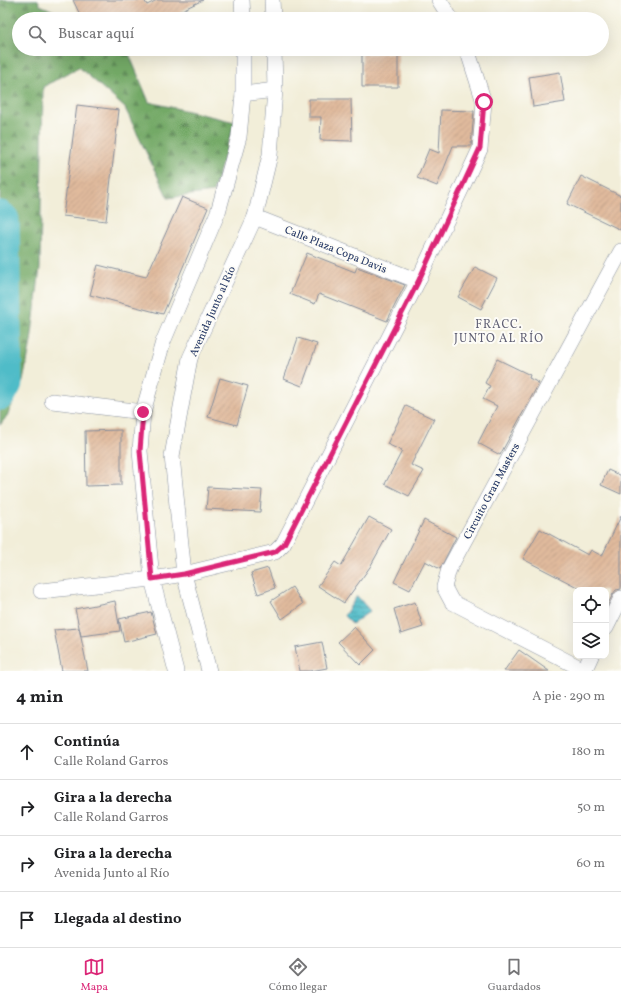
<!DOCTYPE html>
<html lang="es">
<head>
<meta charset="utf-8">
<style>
	:root { --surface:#fff; --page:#f6f6f6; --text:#202124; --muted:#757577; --line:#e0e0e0; --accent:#db2777 }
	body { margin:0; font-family:Vollkorn,serif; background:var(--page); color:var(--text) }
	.controls { position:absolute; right:12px; bottom:12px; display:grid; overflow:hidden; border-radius:8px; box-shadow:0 4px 16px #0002 }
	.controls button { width:36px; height:36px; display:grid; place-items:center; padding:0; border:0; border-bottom:1px solid var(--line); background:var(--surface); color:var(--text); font:20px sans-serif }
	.stop { position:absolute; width:12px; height:12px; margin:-9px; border:3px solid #db2777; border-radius:50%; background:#fff }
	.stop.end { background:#db2777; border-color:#fff; box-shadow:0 1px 4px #0008 }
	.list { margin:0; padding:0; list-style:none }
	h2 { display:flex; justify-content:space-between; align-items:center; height:52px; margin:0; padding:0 16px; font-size:17px }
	h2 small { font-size:13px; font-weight:400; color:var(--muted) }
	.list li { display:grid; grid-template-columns:26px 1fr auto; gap:12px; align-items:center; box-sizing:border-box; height:56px; padding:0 16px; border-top:1px solid var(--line) }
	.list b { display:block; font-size:15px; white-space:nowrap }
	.list p { margin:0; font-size:13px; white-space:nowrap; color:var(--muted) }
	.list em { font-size:13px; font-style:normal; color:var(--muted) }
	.icon { flex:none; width:22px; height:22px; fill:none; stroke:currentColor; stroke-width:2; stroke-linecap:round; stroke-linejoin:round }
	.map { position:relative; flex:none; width:621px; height:671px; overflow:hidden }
	.search { position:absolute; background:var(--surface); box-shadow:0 4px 16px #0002; left:12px; right:12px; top:12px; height:44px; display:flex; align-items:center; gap:10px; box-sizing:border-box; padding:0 14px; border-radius:22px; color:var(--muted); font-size:15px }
	.sheet { height:276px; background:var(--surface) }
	nav { display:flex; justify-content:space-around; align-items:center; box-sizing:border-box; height:56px; border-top:1px solid var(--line); background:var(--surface); font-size:11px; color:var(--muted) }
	nav a { display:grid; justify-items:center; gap:2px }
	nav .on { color:var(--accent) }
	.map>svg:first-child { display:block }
</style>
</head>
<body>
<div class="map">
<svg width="621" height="671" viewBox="0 0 621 671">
	<defs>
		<pattern id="forest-firs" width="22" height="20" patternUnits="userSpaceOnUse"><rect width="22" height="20" fill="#73a966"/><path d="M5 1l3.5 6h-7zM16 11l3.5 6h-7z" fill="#5e8a57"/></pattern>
		<pattern id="water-rules" width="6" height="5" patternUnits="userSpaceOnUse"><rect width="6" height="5" fill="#4fbcc8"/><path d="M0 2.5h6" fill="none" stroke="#4199a6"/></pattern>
		<pattern id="building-hatch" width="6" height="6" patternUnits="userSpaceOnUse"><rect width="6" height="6" fill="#e0ba9c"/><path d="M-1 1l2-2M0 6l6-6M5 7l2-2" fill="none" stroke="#c0a089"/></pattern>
	</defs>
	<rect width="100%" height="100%" fill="#fdfcf7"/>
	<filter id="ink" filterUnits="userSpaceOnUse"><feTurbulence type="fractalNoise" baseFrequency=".025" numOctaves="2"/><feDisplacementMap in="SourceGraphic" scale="8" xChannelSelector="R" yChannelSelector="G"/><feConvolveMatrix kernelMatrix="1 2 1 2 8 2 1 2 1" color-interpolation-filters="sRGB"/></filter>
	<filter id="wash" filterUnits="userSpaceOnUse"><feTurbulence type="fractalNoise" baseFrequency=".012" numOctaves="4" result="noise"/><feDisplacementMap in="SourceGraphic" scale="16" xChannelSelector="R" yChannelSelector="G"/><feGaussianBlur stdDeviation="0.9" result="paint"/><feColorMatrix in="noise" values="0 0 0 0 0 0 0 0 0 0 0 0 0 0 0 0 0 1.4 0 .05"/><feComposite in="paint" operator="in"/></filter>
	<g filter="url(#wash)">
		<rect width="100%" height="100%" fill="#f2eed9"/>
		<path fill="url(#forest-firs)" stroke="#476c62" d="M0 0H38L40 5 72 19H19V49H127L149 102 235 122 213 192 168 198 125 108 79 67 43 87 40 268 31 342 23 381 7 416 0 425Z"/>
		<path fill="url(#water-rules)" stroke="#357693" d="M357 596 370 611 352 624 344 616Z"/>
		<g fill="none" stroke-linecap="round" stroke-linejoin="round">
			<path stroke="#4fbcc8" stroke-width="33" d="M0 217 3 220 6 383 0 394"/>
		</g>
		<g id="blocks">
			<g fill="url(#building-hatch)">
				<path d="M73 0H144L147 5 157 0H203L180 11 185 19H82Z"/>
				<path d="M398 53V87H362V54Z"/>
				<path d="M560 72 565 102 533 107 529 77Z"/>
				<path d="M309 99H351L352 141 320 140 321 117H309Z"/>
				<path d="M77 105 119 110 106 221 63 216Z"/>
				<path d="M441 110 474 111 471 146H453L437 186 417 178 429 149 439 153Z"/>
				<path d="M581 176 621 196V230L567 204Z"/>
				<path d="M182 197 208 208 163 314 90 295 98 265 146 277Z"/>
				<path d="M307 253 355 272 357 267 405 285 387 321 319 294 315 304 290 294Z"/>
				<path d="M475 267 497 278 481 309 458 297Z"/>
				<path d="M298 338 317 344 302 386 284 379Z"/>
				<path d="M497 359 530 375 529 378 539 383 500 455 478 443 497 406 483 399 490 386 485 383Z"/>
				<path d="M220 378 248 386 237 425 208 417Z"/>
				<path d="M406 406 434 419 411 465 424 471 409 496 385 484 402 451 387 444Z"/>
				<path d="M121 430V485L86 486 85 431Z"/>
				<path d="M608 470 621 476V494L601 485Z"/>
				<path d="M208 487 262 490 260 512 206 509Z"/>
				<path d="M621 516V589L616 590 613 594 606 608V590H583L523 559 540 529 588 555 591 550 602 556Z"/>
				<path d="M369 517 391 529 370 567 344 603 318 586 335 562 341 566Z"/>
				<path d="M424 520 456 537 440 569 425 561 410 590 394 582Z"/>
				<path d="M268 568 275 588 258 594 251 573Z"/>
				<path d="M292 587 303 604 282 619 271 601Z"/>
				<path d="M115 601 120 631 81 636 75 609Z"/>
				<path d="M415 602 423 627 401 634 394 609Z"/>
				<path d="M151 612 157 634 124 642 119 619Z"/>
				<path d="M354 627 375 650 360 665 338 642Z"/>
				<path d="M79 628 88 671H62L54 630Z"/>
				<path d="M322 642 327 668 311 671H300L295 647Z"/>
				<path d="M519 650 549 671H504Z"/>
			</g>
		</g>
	</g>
	<g filter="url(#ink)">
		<use href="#blocks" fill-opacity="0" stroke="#868e9c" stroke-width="1"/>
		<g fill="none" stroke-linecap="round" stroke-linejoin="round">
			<defs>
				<g id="street">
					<path d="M242 0 243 19"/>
					<path d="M272 0 273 19"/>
					<path d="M439 0 451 19"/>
					<path d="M243 94 275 90"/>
					<path d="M255 217 418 281"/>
					<path d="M52 401 143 412"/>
					<path d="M41 591 152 579 184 574 275 552 283 544 418 281 480 149 484 102 467 49"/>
					<path d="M606 628 621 598"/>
					<path d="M584 670 452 602 444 587 449 569 621 251"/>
					<path d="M176 671 152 579 140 451 143 412 163 342 218 212 239 137 243 94V49"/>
					<path d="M209 671 184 574 172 456 190 358 255 217 270 155 275 90 274 49"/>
					<path d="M584 671 591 656"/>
				</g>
			</defs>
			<use href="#street" stroke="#868e9c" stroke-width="16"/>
			<use href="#street" stroke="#fff" stroke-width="15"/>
		</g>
	</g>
	<g fill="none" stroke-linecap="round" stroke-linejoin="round" filter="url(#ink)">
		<path stroke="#db2777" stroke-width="5" d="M143 412 140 451 152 579 184 574 275 552 284 544 418 282 480 148 484 102"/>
	</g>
	<g text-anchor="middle" stroke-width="4" stroke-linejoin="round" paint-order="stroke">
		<g font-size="11" fill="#1b2f5e" stroke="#fdfcf7">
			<text transform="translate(336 249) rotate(22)" y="4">Calle Plaza Copa Davis</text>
			<text transform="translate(212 311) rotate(-66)" y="4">Avenida Junto al Río</text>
			<text transform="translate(491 491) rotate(-62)" y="4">Circuito Gran Masters</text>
		</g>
		<g font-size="12" letter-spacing="1" fill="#606074" stroke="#fdfcf7">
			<text x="499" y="328">FRACC.<tspan x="499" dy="14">JUNTO AL RÍO</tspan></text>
		</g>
	</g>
</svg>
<div class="controls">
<button><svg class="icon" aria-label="locate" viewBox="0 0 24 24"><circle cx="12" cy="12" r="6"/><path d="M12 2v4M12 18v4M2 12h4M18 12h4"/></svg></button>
<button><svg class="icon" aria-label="layers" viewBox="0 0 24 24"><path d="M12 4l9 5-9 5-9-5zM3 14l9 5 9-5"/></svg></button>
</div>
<div class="stop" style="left:484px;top:102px"></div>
<div class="stop end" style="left:143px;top:412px"></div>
<div class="search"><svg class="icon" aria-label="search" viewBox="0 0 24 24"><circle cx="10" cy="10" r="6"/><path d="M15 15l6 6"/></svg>Buscar aquí</div>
</div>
<section class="sheet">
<h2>4 min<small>A pie · 290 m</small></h2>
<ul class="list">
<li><svg class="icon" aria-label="ahead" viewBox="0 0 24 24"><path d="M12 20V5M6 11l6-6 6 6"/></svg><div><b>Continúa</b><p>Calle Roland Garros</p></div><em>180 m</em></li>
<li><svg class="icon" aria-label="right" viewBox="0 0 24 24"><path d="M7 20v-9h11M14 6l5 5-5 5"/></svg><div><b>Gira a la derecha</b><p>Calle Roland Garros</p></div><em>50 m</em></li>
<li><svg class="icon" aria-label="right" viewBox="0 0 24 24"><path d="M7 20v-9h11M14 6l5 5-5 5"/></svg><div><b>Gira a la derecha</b><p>Avenida Junto al Río</p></div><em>60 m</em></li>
<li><svg class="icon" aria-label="arrive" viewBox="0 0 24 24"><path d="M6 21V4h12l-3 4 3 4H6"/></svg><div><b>Llegada al destino</b></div></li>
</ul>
</section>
<nav>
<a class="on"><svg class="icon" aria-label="map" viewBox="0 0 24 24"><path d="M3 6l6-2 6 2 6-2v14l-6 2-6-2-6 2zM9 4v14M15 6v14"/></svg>Mapa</a>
<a><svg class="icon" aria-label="directions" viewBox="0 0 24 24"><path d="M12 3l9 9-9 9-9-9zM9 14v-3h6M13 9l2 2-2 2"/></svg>Cómo llegar</a>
<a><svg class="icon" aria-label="saved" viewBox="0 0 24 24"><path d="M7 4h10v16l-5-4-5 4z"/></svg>Guardados</a>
</nav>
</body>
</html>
